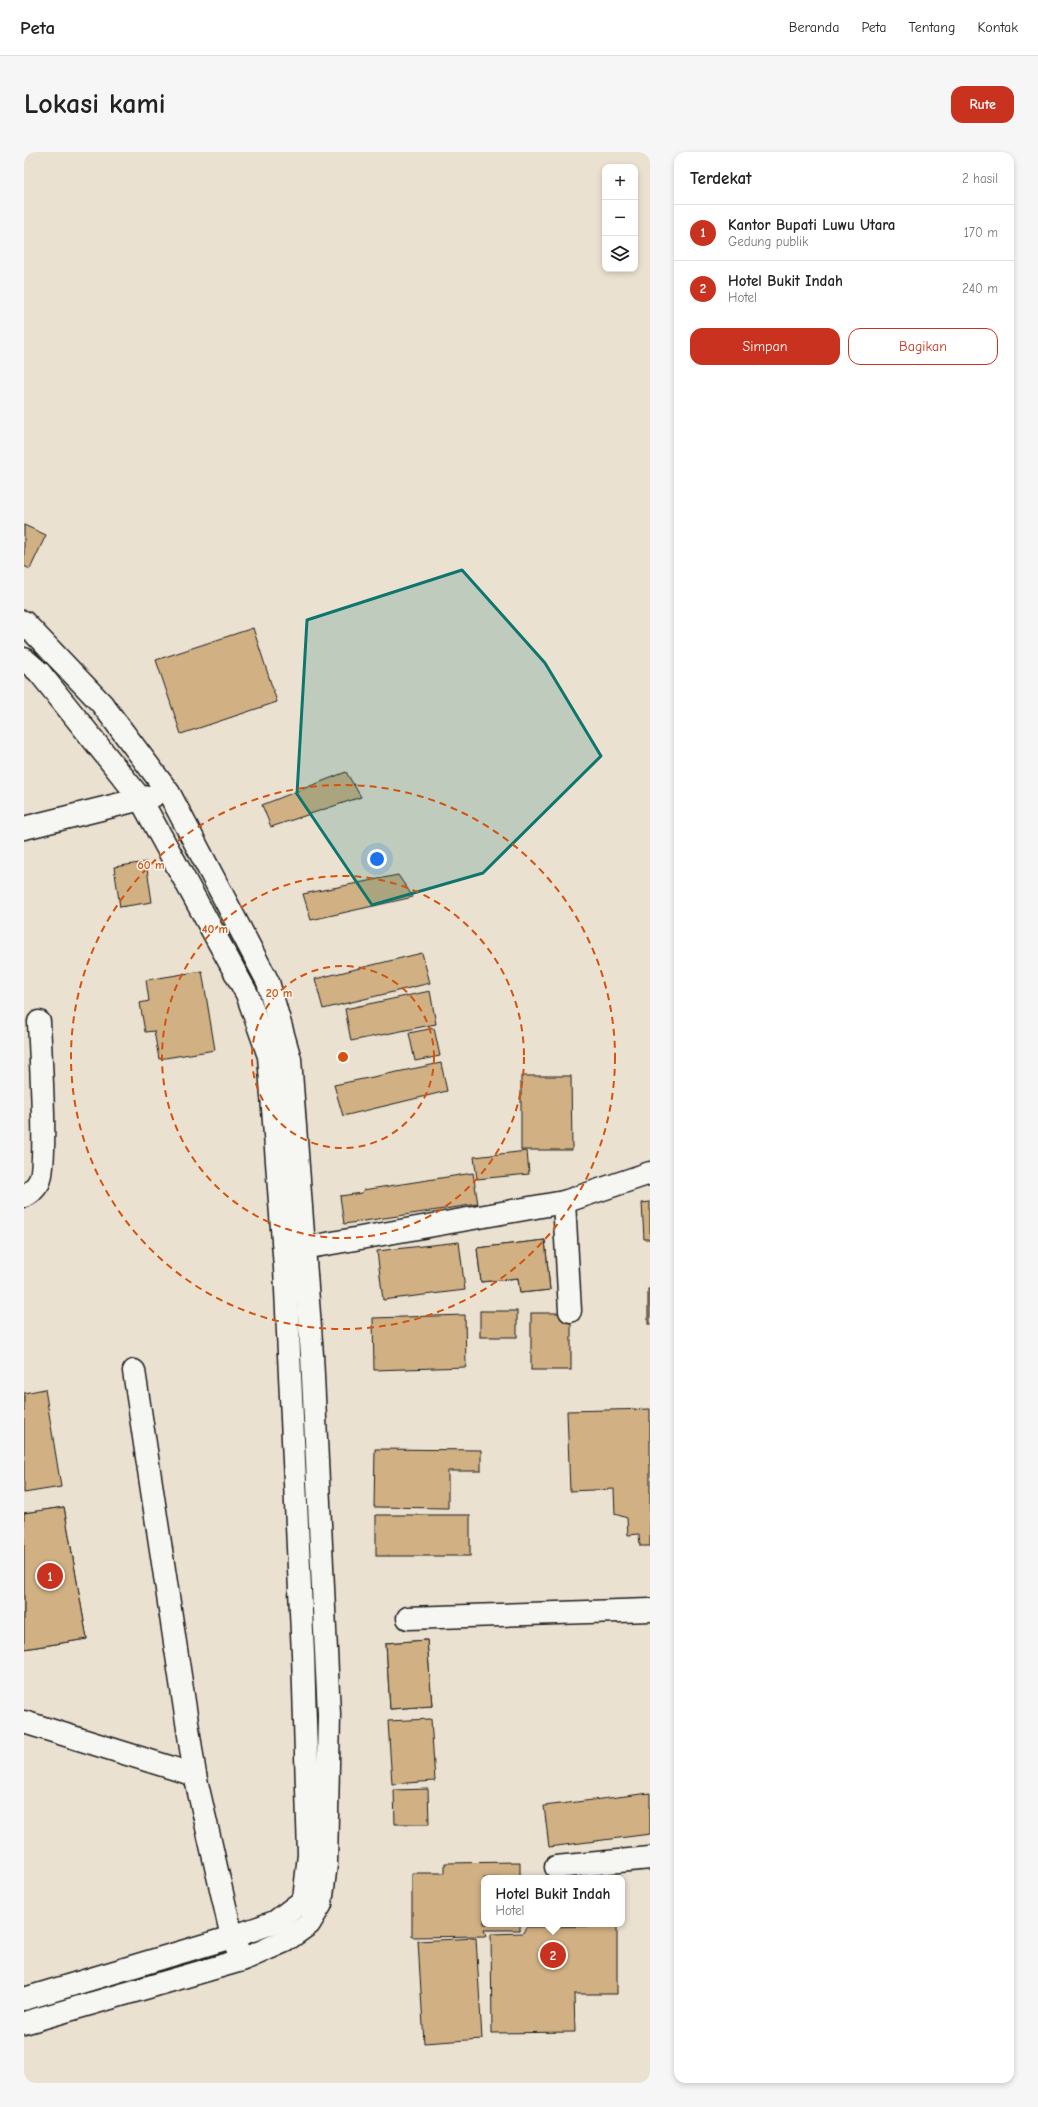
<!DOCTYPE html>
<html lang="id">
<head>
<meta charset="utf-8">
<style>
	:root { --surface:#fff; --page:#f6f6f6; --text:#222; --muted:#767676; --line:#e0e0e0; --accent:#c8321e }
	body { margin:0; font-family:"Comic Neue",sans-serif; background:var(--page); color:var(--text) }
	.controls { position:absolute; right:12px; top:12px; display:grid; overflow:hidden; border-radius:8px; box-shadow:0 2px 6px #0003 }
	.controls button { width:36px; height:36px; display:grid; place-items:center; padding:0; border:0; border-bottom:1px solid var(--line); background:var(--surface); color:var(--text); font:20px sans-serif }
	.you { position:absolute; left:353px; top:707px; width:14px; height:14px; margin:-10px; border:3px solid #fff; border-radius:50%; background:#1a73e8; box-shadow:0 0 0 6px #1a73e833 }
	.badge { display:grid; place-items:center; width:26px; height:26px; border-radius:50%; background:var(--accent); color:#fff; font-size:13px; font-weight:700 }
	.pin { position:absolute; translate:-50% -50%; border:2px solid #fff; box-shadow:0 1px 4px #0006 }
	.popup { position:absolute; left:457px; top:1723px; width:144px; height:52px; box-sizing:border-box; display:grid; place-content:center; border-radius:8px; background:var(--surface); filter:drop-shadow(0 1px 3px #0005); font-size:13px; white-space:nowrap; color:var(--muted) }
	.popup b { font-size:15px; color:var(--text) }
	.popup::after { content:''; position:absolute; left:50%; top:100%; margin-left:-8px; border:8px solid transparent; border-top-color:var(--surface) }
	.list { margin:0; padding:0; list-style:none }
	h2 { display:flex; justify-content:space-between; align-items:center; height:52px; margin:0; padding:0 16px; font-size:17px }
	h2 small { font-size:13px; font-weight:400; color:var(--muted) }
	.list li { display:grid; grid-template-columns:26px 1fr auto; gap:12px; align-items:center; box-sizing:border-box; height:56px; padding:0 16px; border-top:1px solid var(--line) }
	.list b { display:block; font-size:15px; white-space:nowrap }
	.list p { margin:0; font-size:13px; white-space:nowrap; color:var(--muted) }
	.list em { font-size:13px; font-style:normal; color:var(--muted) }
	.actions { display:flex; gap:8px; padding:12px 16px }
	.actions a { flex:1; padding:9px 0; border:1px solid var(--accent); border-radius:12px; text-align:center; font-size:14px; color:var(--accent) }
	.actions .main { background:var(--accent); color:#fff }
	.icon { flex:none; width:22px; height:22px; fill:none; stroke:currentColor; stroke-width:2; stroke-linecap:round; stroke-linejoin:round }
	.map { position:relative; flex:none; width:626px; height:1931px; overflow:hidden; border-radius:12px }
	header { display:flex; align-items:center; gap:24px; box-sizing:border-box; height:56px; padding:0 20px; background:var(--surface); border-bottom:1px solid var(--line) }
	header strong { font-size:19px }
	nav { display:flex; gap:22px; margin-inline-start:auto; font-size:14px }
	.intro { display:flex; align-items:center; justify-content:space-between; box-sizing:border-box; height:96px; padding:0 24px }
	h1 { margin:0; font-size:28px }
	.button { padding:10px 18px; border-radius:12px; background:var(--accent); color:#fff; font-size:14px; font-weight:700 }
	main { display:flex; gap:24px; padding:0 24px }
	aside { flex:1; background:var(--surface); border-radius:12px; box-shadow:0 2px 6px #0003 }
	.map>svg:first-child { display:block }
</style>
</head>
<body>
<header>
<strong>Peta</strong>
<nav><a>Beranda</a><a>Peta</a><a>Tentang</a><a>Kontak</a></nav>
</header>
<div class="intro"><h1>Lokasi kami</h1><a class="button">Rute</a></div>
<main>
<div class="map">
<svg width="626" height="1931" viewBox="0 0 626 1931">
	<rect width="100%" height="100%" fill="#ebe1d1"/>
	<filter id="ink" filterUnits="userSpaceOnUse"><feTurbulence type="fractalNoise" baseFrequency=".025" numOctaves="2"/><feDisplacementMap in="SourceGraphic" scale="8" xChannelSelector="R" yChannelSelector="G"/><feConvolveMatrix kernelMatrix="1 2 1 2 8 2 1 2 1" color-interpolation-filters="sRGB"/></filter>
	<g filter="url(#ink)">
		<g fill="#d1b184" stroke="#1c1c1c">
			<path d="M0 373 22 383 6 417 0 414Z"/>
			<path d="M229 476 253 550 157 582 132 508Z"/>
			<path d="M322 620 337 645 247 675 238 653Z"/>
			<path d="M122 710 128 750 96 755 90 715Z"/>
			<path d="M374 723 389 745 287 768 279 742Z"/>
			<path d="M398 801 406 831 299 857 291 827Z"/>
			<path d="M178 819 191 898 135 907 130 879 121 880 116 851 125 849 122 828Z"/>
			<path d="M406 839 412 872 327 889 321 857Z"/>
			<path d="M410 876 416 904 391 909 385 881Z"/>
			<path d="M417 911 423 939 319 964 310 933Z"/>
			<path d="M497 924H547L548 998H497Z"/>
			<path d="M503 999 505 1022 453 1027 450 1005Z"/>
			<path d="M449 1021 454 1052 320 1072 316 1044 338 1041 339 1038Z"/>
			<path d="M626 1050V1087H620L618 1051Z"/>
			<path d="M521 1088 526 1138 496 1141 494 1126 457 1130 453 1096Z"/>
			<path d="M521 1088 526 1138 496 1141 494 1126 457 1130 453 1096Z"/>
			<path d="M435 1090 441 1138 359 1148 353 1099Z"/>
			<rect x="624" y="1137" width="2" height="35"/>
			<rect x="456" y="1159" width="37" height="26"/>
			<rect x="507" y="1161" width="40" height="57"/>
			<path d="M441 1163 442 1215 350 1218 349 1166Z"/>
			<path d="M21 1237 37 1335 0 1341V1241Z"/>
			<path d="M626 1257V1394H616L615 1382 604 1383 603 1366 591 1362 590 1337 546 1339 543 1259Z"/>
			<path d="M351 1297 457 1298V1319H424V1356L350 1355Z"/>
			<path d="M40 1355 63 1487 0 1497V1361Z"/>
			<path d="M40 1355 63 1487 0 1497V1361Z"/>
			<rect x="352" y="1363" width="94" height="41"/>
			<path d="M403 1488 408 1554 366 1557 362 1491Z"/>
			<path d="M403 1488 408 1554 366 1557 362 1491Z"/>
			<path d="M407 1567 411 1629 368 1632 364 1569Z"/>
			<path d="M404 1637 405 1672H371L370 1638Z"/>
			<path d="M626 1641V1682L525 1695 520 1654Z"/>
			<path d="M496 1710V1726H460V1772H496V1778H460L462 1784 388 1785V1721H421V1711Z"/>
			<path d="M593 1774V1842H550L551 1880 468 1881 467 1782 499 1781 502 1775Z"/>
			<path d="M452 1786 458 1887 400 1891 394 1789Z"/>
		</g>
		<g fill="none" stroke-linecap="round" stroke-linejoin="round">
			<defs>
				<g id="minor">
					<path d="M0 470 78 552 145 641 244 830 266 907 288 1203 305 1562 302 1712 297 1752 285 1772 261 1789 218 1808 0 1871"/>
					<path d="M0 507 15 520 116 646 223 842 245 904 261 1116 279 1502 285 1703 280 1748 251 1770 208 1785 0 1847"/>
					<path d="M0 676 129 644"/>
					<path d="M0 1044C6 1042 12 1035 15 1030 24 1014 16 895 15 870"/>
					<path d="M540 1050 546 1159"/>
					<path d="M280 1096 540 1050 626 1021"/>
					<path d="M110 1219 171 1623 208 1785 214 1798"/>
					<path d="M384 1466 626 1458"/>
					<path d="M0 1570 171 1623"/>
					<path d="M532 1715 626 1706"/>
				</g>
			</defs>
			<use href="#minor" stroke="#1c1c1c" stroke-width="25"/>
			<use href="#minor" stroke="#f6f6f2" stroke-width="22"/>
		</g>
	</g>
	<path fill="#0f766e" fill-opacity="0.2" stroke="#0f766e" stroke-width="3" stroke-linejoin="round" d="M438 418 521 511 577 604 459 721 348 753 273 642 283 468Z"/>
	<g fill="none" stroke="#d4530e" stroke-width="2" stroke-dasharray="7 5">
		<circle cx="319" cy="905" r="91"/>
		<circle cx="319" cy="905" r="181"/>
		<circle cx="319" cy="905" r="272"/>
	</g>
	<circle cx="319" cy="905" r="6" fill="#d4530e" stroke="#f6f6f2" stroke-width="2"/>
	<g font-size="12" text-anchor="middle" font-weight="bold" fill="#d4530e" stroke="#f6f6f2" stroke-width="3" stroke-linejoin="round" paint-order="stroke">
		<text x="127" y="717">60 m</text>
		<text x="191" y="781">40 m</text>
		<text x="255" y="845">20 m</text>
	</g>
</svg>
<div class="controls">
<button>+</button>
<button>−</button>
<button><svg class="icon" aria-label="layers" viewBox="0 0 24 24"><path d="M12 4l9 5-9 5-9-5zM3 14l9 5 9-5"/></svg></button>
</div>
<div class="you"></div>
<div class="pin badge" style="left:26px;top:1424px">1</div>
<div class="pin badge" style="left:529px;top:1803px">2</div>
<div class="popup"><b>Hotel Bukit Indah</b>Hotel</div>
</div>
<aside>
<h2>Terdekat<small>2 hasil</small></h2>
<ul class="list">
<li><span class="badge">1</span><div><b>Kantor Bupati Luwu Utara</b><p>Gedung publik</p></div><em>170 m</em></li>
<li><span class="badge">2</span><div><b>Hotel Bukit Indah</b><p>Hotel</p></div><em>240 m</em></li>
</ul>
<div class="actions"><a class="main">Simpan</a><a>Bagikan</a></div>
</aside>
</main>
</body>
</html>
